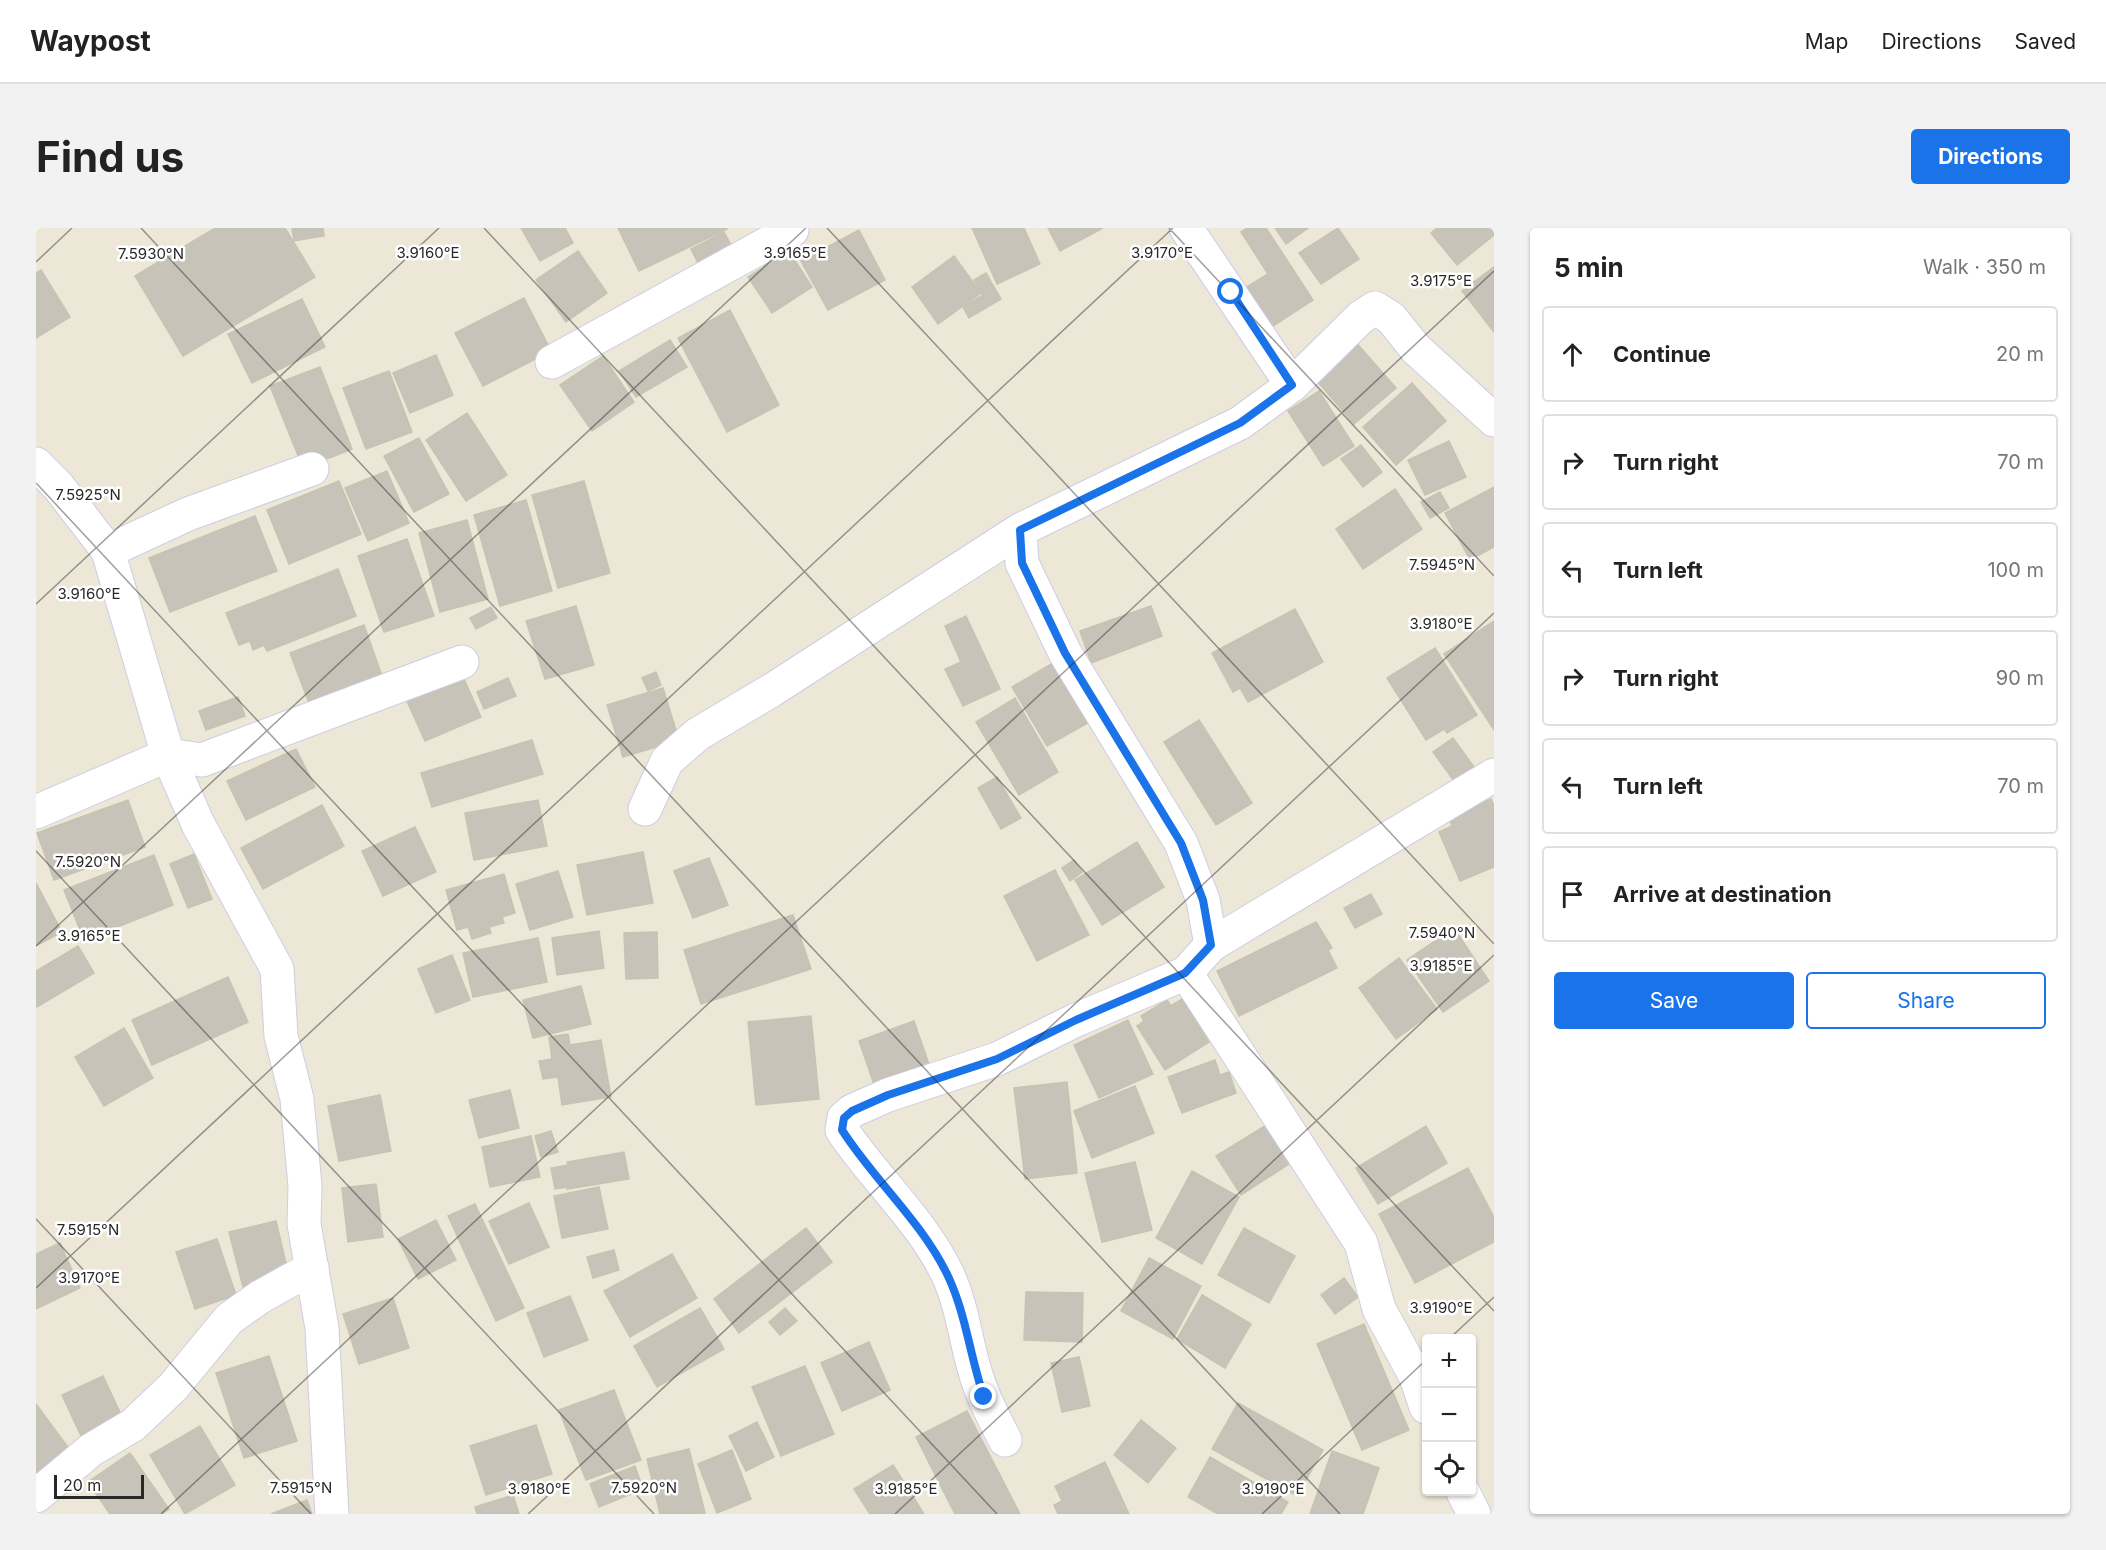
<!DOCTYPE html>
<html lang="en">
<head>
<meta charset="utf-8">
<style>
	:root { --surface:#fff; --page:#f2f2f2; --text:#222; --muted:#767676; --line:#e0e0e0; --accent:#1a73e8 }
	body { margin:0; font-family:Inter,sans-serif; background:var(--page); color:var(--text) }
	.controls { position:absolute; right:18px; bottom:18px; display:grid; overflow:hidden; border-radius:6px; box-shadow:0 2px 4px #0004 }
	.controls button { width:54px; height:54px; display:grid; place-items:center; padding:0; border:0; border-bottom:2px solid var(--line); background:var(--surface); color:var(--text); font:30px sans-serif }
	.scale { position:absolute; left:18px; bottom:15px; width:90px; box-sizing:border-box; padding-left:6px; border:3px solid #282828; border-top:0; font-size:16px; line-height:21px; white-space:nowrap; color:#282828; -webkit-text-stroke:4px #fff; paint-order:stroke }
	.stop { position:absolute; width:18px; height:18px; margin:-14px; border:4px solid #1a73e8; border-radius:50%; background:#fff }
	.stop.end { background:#1a73e8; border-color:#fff; box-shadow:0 2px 6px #0008 }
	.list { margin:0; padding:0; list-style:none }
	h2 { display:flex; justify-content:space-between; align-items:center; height:78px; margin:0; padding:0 24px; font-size:26px }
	h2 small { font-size:20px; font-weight:400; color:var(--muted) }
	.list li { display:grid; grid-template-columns:39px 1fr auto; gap:18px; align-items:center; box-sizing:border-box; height:96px; margin:0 12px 12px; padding:0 12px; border:2px solid var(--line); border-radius:6px }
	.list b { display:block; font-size:22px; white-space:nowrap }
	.list em { font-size:20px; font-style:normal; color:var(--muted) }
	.actions { display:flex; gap:12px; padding:18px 24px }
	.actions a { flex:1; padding:14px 0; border:2px solid var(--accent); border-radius:6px; text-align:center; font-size:21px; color:var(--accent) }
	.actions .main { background:var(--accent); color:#fff }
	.icon { flex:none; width:33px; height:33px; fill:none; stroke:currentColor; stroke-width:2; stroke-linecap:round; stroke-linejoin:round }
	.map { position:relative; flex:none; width:1458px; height:1286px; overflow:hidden; border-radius:6px }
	header { display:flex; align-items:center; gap:36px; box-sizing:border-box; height:84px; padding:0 30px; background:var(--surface); border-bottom:2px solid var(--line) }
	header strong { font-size:28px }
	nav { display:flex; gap:33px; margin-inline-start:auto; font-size:21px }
	.intro { display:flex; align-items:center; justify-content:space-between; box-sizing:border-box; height:144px; padding:0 36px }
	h1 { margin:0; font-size:42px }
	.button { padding:15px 27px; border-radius:6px; background:var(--accent); color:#fff; font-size:21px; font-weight:700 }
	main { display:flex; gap:36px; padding:0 36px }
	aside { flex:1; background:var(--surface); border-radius:6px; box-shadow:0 2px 4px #0004 }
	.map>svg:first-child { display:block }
</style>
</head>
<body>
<header>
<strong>Waypost</strong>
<nav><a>Map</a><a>Directions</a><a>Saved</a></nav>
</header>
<div class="intro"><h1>Find us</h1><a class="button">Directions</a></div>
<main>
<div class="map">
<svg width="1458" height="1286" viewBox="0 0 1458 1286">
	<rect width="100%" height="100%" fill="#ece7d7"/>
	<g fill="#c7c3b8" stroke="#c7c3b1" stroke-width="1.5">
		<path d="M179 0H249L279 49 147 128 99 48Z"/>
		<path d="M256 0H287L288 8 258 13Z"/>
		<path d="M485 0H529L537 15 504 33Z"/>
		<path d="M582 0H691V1L603 43Z"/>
		<path d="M936 0H988L1004 36 961 56Z"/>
		<path d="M1012 0H1067L1024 23Z"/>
		<path d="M1211 0H1230L1277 72 1234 100 1209 60 1232 46 1205 4Z"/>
		<path d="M1239 0H1272L1250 16Z"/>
		<path d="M1302 0 1323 31 1285 56 1263 25Z"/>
		<path d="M1401 0H1456L1458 7 1421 37 1395 5Z"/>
		<path d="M823 2 849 52 792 82 765 33Z"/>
		<path d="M688 4 701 28 667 45 655 21Z"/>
		<path d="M542 23 571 65 530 94 500 52Z"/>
		<path d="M753 23 776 59 736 85 712 49Z"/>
		<path d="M918 28 945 65 902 96 876 59Z"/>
		<path d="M1458 39V104L1426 63Z"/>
		<path d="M5 42 34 89 0 110V45Z"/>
		<path d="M950 45 965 71 933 90 927 79 947 67 938 52Z"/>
		<path d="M488 70 515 123 447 158 419 105Z"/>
		<path d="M266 71 289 119 216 155 192 106Z"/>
		<path d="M694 82 743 177 691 204 642 110Z"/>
		<path d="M1317 111 1360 160 1318 196 1276 147Z"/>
		<path d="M634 112 651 139 600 169 583 143Z"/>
		<path d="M400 127 417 167 374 185 357 145Z"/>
		<path d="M567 128 598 174 556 203 524 157Z"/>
		<path d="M284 139 316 221 267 240 234 158Z"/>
		<path d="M353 143 376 204 330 221 307 160Z"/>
		<path d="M1376 155 1410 193 1360 237 1327 199Z"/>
		<path d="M1283 163 1318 218 1287 238 1252 183Z"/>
		<path d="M431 185 471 247 430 273 390 212Z"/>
		<path d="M383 210 413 266 378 284 348 228Z"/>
		<path d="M1413 213 1430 249 1389 267 1372 232Z"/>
		<path d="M1325 217 1346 244 1327 259 1305 231Z"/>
		<path d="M351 243 373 295 332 313 309 260Z"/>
		<path d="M303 253 325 306 253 336 231 282Z"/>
		<path d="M548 253 574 345 522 360 496 267Z"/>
		<path d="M1458 259V319L1434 332 1409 285Z"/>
		<path d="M1359 261 1386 301 1327 341 1300 301Z"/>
		<path d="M1404 264 1413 280 1394 290 1385 274Z"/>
		<path d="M490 272 516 363 464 378 438 287Z"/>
		<path d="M219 288 241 343 134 384 113 330Z"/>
		<path d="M431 292 452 371 404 384 383 305Z"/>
		<path d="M371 311 398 388 348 404 322 328Z"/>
		<path d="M302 341 320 388 231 423 228 417 217 422 214 413 203 417 190 385Z"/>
		<path d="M540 378 558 437 509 451 490 393Z"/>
		<path d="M1115 378 1126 408 1055 435 1044 403Z"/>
		<path d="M455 379 461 390 440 401 434 390Z"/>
		<path d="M1259 381 1287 434 1212 474 1204 460 1197 464 1176 425Z"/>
		<path d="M930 388 964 461 927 478 909 441 925 434 909 398Z"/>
		<path d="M1458 393V502L1408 426Z"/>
		<path d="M328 397 346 448 273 475 254 425Z"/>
		<path d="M1399 420 1441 487 1411 505 1408 501 1390 512 1351 450Z"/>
		<path d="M1022 432 1057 492 1011 518 976 459Z"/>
		<path d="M424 442 445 489 389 513 368 467Z"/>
		<path d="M620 444 625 457 612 463 606 450Z"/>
		<path d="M472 450 480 468 448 481 441 464Z"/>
		<path d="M627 460 643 512 587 529 571 477Z"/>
		<path d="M202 469 209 488 170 502 163 483Z"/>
		<path d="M979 470 1022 544 983 567 940 494Z"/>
		<path d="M1163 492 1216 575 1180 597 1128 514Z"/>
		<path d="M1417 510 1438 539 1418 553 1397 524Z"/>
		<path d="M496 512 507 546 396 579 385 545Z"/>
		<path d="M260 521 279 559 210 592 191 553Z"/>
		<path d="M961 549 985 590 965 601 942 560Z"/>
		<path d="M1455 571 1458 578V639L1424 653 1403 604 1416 598 1413 589Z"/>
		<path d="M92 572 109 619 18 652 1 605Z"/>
		<path d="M502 572 511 618 438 632 429 585Z"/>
		<path d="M286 577 308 618 227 661 205 620Z"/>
		<path d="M379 599 400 644 347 668 326 623Z"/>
		<path d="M1101 614 1128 659 1066 697 1039 652Z"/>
		<path d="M607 624 617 675 551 687 541 637Z"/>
		<path d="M158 626 176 671 152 680 134 636Z"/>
		<path d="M118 627 137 677 48 712 28 662Z"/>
		<path d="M673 630 692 677 657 690 638 643Z"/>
		<path d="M1038 632 1046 644 1034 653 1026 640Z"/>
		<path d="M1019 642 1053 707 1001 733 968 668Z"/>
		<path d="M522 643 537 689 494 702 480 656Z"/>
		<path d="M468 646 479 685 466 689 468 695 453 699 455 705 436 711 432 699 421 702 410 662Z"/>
		<path d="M0 655 26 704 0 718Z"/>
		<path d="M1335 666 1346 686 1319 700 1308 680Z"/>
		<path d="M757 687 775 741 665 776 648 722Z"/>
		<path d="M1280 694 1296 720 1292 722 1301 740 1203 788 1181 743Z"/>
		<path d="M1418 700 1453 753 1407 784 1371 732Z"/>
		<path d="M563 703 568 740 521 747 516 710Z"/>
		<path d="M621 704 622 750 590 751 588 705Z"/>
		<path d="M502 710 511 754 437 769 427 725Z"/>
		<path d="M42 718 58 745 1 779 0 743Z"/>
		<path d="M416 727 434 772 400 785 382 741Z"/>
		<path d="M1363 730 1401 781 1360 811 1323 760Z"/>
		<path d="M192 749 212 794 116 837 96 792Z"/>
		<path d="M545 758 555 796 497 810 487 772Z"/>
		<path d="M1146 771 1173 814 1129 842 1101 798 1108 793 1105 788 1131 772 1135 778Z"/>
		<path d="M775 788 783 871 720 877 712 794Z"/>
		<path d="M1092 792 1117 846 1063 870 1038 817Z"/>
		<path d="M878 793 895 842 840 862 823 813Z"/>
		<path d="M88 800 117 850 68 878 39 829Z"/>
		<path d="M532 806 534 817 565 812 575 869 526 877 522 849 507 851 503 833 516 831 513 809Z"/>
		<path d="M1179 832 1184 847 1193 844 1200 865 1146 885 1132 849Z"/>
		<path d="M1031 854 1041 945 989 951 978 860Z"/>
		<path d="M1099 858 1118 905 1056 930 1038 883Z"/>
		<path d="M474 862 483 900 443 910 433 872Z"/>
		<path d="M344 867 355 923 303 933 292 878Z"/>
		<path d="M1232 896 1256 934 1205 967 1180 928Z"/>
		<path d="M1390 898 1411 935 1342 976 1320 940Z"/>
		<path d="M515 903 522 924 505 929 499 908Z"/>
		<path d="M495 908 504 949 454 959 446 919Z"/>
		<path d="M588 924 593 951 531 961V959L519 961 515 940 532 937 531 934Z"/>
		<path d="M1099 934 1116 1002 1066 1014 1049 945Z"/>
		<path d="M1432 940 1458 989V1014L1379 1055 1343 986Z"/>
		<path d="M1156 943 1203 969 1166 1036 1120 1010Z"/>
		<path d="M340 956 347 1009 312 1014 306 960Z"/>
		<path d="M563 959 572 1001 526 1010 518 968Z"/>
		<path d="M493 975 513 1019 473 1036 453 993Z"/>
		<path d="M439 976 488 1080 460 1093 412 988Z"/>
		<path d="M400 992 420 1032 382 1051 362 1011Z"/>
		<path d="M240 993 253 1048 207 1059 193 1004Z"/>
		<path d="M770 1000 796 1034 703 1105 678 1071Z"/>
		<path d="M1208 1000 1259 1028 1233 1075 1182 1047Z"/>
		<path d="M181 1011 200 1067 159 1081 140 1024Z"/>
		<path d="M24 1015 44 1060 0 1081V1026Z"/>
		<path d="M578 1022 583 1042 557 1050 551 1029Z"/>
		<path d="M636 1026 661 1070 594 1109 568 1063Z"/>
		<path d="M1113 1030 1165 1058 1137 1111 1085 1083Z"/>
		<path d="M1308 1050 1322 1069 1299 1086 1285 1067Z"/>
		<path d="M990 1064 1047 1065 1046 1114 988 1112Z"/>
		<path d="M1166 1067 1215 1096 1189 1140 1141 1111Z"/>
		<path d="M534 1068 552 1112 508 1129 491 1085Z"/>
		<path d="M357 1070 373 1120 323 1136 307 1086Z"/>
		<path d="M664 1080 688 1121 621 1159 598 1118Z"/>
		<path d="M749 1080 761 1093 744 1107 733 1094Z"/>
		<path d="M1328 1096 1373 1202 1326 1222 1281 1116Z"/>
		<path d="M833 1114 854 1162 806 1183 785 1135Z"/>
		<path d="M233 1128 261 1213 208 1230 180 1145Z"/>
		<path d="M1043 1129 1054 1178 1026 1184 1015 1135Z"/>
		<path d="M769 1138 798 1206 745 1228 716 1159Z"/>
		<path d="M67 1148 88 1193 47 1212 26 1167Z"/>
		<path d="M578 1162 605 1232 550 1252 523 1182Z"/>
		<path d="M1202 1175 1287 1222 1261 1268 1176 1221Z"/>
		<path d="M0 1176 40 1230 0 1260Z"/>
		<path d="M931 1183 984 1286H919L880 1209Z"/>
		<path d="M1105 1192 1140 1220 1112 1255 1078 1227Z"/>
		<path d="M721 1194 738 1229 710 1243 693 1208Z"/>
		<path d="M500 1197 516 1246 450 1267 434 1218Z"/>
		<path d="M164 1198 199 1257 149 1286 114 1227Z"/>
		<path d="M653 1221 669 1285 624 1286 611 1231Z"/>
		<path d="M696 1222 715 1271 681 1285 662 1236Z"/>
		<path d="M1296 1223 1343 1240 1327 1286H1274Z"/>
		<path d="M94 1225 133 1281 126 1286H74L52 1254Z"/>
		<path d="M1174 1229 1252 1274 1245 1286H1182L1152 1269Z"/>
		<path d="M1069 1234 1093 1286H1022L1018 1277 1026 1273 1019 1258Z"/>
		<path d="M857 1237 888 1286H834L818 1261Z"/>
		<path d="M599 1238 607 1261 563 1279 554 1256Z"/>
		<path d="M477 1267 483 1286H441L439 1279Z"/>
		<path d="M271 1272 276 1286H235Z"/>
	</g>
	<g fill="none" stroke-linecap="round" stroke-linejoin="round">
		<defs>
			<g id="street">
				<path d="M1150 0 1256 157 1204 195 984 302 986 335 1029 425 1145 615 1167 672 1175 717 1150 745 1325 1015 1343 1081 1380 1149 1390 1179"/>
				<path d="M516 134 756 2"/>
				<path d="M1256 157 1325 89 1339 80 1355 90 1380 121 1458 192"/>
				<path d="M0 236 22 258 72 323 132 527 162 596 241 741 245 808 261 871 269 958 268 996 286 1100 296 1286"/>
				<path d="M72 323 152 286 276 241"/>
				<path d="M609 581 631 533 662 506 736 462 984 302"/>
				<path d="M0 584 132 527 166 532 426 434"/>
				<path d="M1175 717 1458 547"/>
				<path d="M969 1212C957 1188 945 1166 938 1140 929 1109 926 1078 912 1047 887 994 838 950 806 902L808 890 816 883 852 867 961 831 1040 792 1150 745"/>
				<path d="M1427 1264 1438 1286"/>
				<path d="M0 1268 55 1222 97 1197 137 1159 193 1091 224 1069 276 1040"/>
			</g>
		</defs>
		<use href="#street" stroke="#cdcde3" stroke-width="35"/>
		<use href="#street" stroke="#fff" stroke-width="33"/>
	</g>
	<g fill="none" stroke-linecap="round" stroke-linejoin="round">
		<path stroke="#1a73e8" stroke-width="8" d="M948 1169C934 1129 930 1085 911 1046 885 993 838 952 806 902L808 890 816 883 852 867 961 831 1040 792 1149 745 1175 717 1167 672 1145 615 1029 425 986 335 984 302 1204 195 1256 157 1195 64"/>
	</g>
	<path fill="none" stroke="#282828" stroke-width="1.5" stroke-opacity="0.45" d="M105 0 1304 1286M448 0 1458 1083M791 0 1458 716M1133 0 1458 348M0 34 36 0M0 255 961 1286M0 376 403 0M0 623 618 1286M0 718 770 0M0 991 275 1286M0 1060 1137 0M1414 1110 1458 1069M125 1286 1458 43M492 1286 1458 385M859 1286 1458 727M1226 1286 1390 1132"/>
	<g font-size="15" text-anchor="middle" fill="#282828" stroke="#fff" stroke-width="5" stroke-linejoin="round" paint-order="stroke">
		<text x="392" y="30">3.9160°E</text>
		<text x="759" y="30">3.9165°E</text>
		<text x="1126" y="30">3.9170°E</text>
		<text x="115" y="31">7.5930°N</text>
		<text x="1405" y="58">3.9175°E</text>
		<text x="52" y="272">7.5925°N</text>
		<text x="1406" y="342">7.5945°N</text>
		<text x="53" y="371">3.9160°E</text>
		<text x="1405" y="401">3.9180°E</text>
		<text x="52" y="639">7.5920°N</text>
		<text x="1406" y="710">7.5940°N</text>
		<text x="53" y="713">3.9165°E</text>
		<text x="1405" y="743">3.9185°E</text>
		<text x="52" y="1007">7.5915°N</text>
		<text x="53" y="1055">3.9170°E</text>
		<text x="1405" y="1085">3.9190°E</text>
		<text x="265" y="1265">7.5915°N</text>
		<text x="608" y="1265">7.5920°N</text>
		<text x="503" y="1266">3.9180°E</text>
		<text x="870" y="1266">3.9185°E</text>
		<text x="1237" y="1266">3.9190°E</text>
	</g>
</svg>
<div class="controls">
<button>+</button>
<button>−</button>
<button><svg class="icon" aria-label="locate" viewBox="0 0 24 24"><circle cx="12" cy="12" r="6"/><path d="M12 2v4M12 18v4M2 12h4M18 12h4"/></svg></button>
</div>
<div class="scale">20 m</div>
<div class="stop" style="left:1195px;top:64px"></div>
<div class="stop end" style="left:948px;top:1169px"></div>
</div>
<aside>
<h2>5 min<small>Walk · 350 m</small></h2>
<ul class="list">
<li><svg class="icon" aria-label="ahead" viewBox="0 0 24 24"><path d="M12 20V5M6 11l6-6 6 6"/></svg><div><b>Continue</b></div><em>20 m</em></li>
<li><svg class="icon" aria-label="right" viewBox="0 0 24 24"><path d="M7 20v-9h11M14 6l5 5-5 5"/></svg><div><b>Turn right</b></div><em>70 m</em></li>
<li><svg class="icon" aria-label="left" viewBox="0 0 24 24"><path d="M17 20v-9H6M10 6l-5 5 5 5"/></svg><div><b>Turn left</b></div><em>100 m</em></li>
<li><svg class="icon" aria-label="right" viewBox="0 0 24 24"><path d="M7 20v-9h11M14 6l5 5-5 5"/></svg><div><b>Turn right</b></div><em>90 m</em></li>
<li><svg class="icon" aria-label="left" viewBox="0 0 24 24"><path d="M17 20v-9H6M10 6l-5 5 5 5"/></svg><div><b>Turn left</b></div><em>70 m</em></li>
<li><svg class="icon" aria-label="arrive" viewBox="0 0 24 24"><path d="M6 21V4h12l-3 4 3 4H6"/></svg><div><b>Arrive at destination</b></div></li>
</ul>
<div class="actions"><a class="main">Save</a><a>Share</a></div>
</aside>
</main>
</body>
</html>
